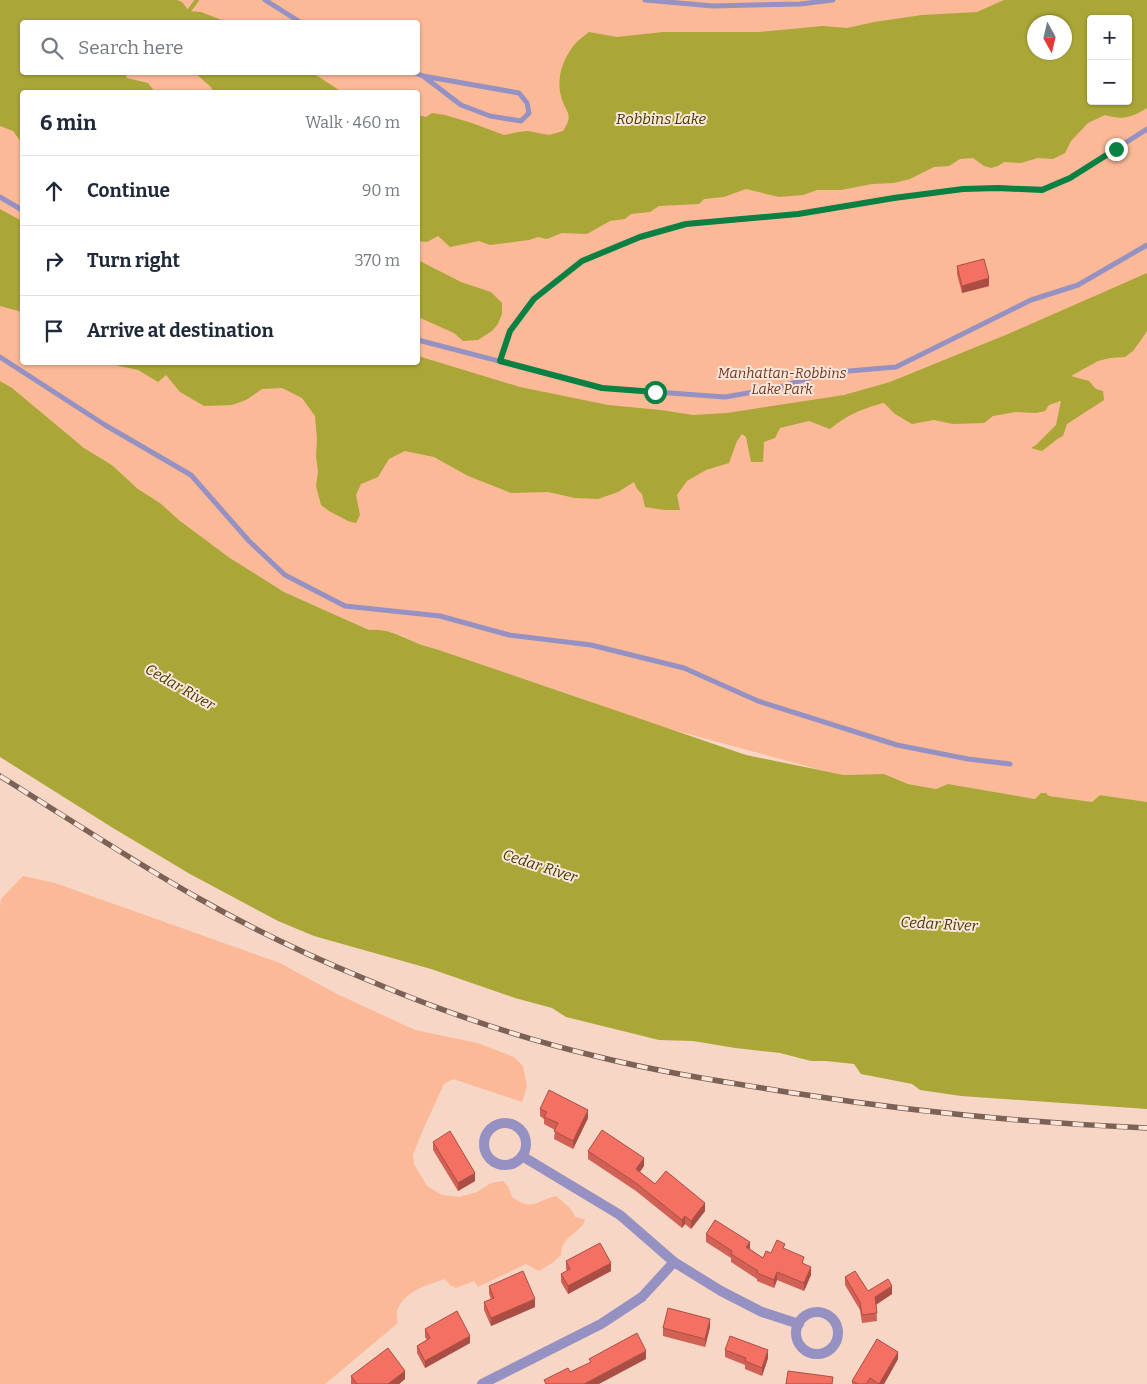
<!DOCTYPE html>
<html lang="en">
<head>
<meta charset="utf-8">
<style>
	:root { --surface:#fff; --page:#f2f2f3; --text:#1f2937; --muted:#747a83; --line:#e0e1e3 }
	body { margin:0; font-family:Bitter,serif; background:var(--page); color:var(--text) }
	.controls { position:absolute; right:15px; top:15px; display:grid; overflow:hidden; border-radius:5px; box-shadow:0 1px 4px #0004 }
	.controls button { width:45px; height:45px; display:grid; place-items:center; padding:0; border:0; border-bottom:1px solid var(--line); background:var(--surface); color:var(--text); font:25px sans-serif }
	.compass { position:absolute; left:1027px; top:15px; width:45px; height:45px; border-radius:50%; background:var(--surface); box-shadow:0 1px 4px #0004; rotate:172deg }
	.stop { position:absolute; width:15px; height:15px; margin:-11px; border:4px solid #0b8043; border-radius:50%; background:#fff }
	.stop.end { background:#0b8043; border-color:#fff; box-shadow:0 1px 5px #0008 }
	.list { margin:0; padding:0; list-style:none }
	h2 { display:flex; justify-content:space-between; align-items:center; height:65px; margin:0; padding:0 20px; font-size:21px }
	h2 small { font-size:16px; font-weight:400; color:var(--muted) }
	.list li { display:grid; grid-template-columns:32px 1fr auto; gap:15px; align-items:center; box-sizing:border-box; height:70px; padding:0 20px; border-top:1px solid var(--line) }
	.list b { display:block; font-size:19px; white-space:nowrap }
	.list em { font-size:16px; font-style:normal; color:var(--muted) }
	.icon { flex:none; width:28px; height:28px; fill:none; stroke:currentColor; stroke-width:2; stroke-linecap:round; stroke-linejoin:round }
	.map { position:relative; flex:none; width:1147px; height:1384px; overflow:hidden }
	.search { position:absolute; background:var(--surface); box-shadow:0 1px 4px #0004; left:20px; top:20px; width:400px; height:55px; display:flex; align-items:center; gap:12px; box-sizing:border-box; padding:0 18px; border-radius:5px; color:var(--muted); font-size:19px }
	.panel { position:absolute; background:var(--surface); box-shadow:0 1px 4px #0004; left:20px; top:90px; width:400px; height:275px; border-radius:5px }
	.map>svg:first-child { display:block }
</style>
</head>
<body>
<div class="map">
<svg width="1147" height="1384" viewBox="0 0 1147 1384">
	<rect width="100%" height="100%" fill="#f7d6c6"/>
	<g fill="#fbb997" fill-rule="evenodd">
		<path d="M0 0H1147V802L1100 795 1092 802 1049 796 1035 799 948 784 936 789 908 784 884 774 844 775 817 769 629 718 589 701 412 641C398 633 385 629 369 630L284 592 230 558 179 521 160 503 138 489 112 465 84 448 0 381ZM1091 19H1128V101H1091ZM22 22H418V72H22ZM1034 22H1064V52H1034ZM22 92H418V362H22Z"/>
		<path d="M23 876 55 883 280 963 337 994 415 1030 478 1043 514 1057 523 1066 527 1086 522 1102 453 1079 444 1084 422 1132 413 1155 414 1164 427 1186 442 1195 459 1197 477 1192 491 1183 503 1181 508 1186 512 1197C534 1212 534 1201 556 1196L571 1209 575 1217 584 1219 585 1221C578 1235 561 1236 561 1255L552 1263 539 1271 526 1264 478 1287 474 1281 456 1288 450 1285 445 1279C428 1284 403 1292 397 1311 396 1315 397 1319 398 1323L325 1384H0V906L1 899Z"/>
	</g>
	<g fill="#aaa738" fill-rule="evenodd">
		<path d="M0 0H177L182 2 189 11 201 12 227 22H22V72L125 73 127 78 148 83 155 92H22V143L13 131 0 126Z"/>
		<path d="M1004 0H1147V108C1131 118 1123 120 1105 115L1088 123 1071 141 1065 153 1053 159 1038 158 1021 163 1004 162 998 166 991 168 984 166 973 158 960 159 949 166 934 167 910 179 894 183 872 184 841 190H817L803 195 779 197 746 189 724 197 704 199 699 204 659 206 650 212 631 214 625 219 610 221 587 234 562 233 547 239 538 237 529 240 490 245 479 241 450 247 438 236 427 242 418 241V115L426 117 432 113 445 115 472 123 504 135 518 132 528 131 549 135 563 131C575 113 565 113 561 96 556 78 563 59 574 45 578 40 584 36 589 32L617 37 663 32H758L823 26 847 28 874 22 922 15 977 12ZM1091 19H1128V101H1091ZM1034 22H1064V52H1034Z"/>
		<path d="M195 73H313L342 92H213L211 87Z"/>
		<path d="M0 209 22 221V312L0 306Z"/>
		<path d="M418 260 461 282 491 292 502 303V314L498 324 492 331 478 340 463 341 454 333 418 317Z"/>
		<path d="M1147 273V331L1141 340 1133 351 1125 357 1110 358 1098 361 1071 376 1089 381 1096 389 1103 391 1104 400 1067 424 1063 436C1054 440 1050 446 1042 451L1031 448 1036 445 1056 425 1061 401 1049 405 1045 411 1036 413 1016 412 993 416 984 423 953 424 934 420 912 424 895 414 884 403C861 409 849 414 830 429L809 421 780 428 775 438 764 442 763 462H751L746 437 742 434 737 441 729 463 706 470 687 481 677 495 680 510H664L645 507 642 494 637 489 634 482 618 492 598 499 575 498 548 492 511 493 468 476 434 457 405 451 389 459 378 477 361 484 356 495 360 515 356 523 348 521 329 511 321 505 316 486 318 472 316 456 317 439 315 416 302 398 282 388 262 389 246 400 232 405 204 406 180 392 166 375 158 382 138 370 119 366 115 363 418 362V356L520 387 608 405 661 410 693 415 727 413 844 395 890 382 1008 334Z"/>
		<path d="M0 381 12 388 84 448 112 465 138 489 160 503 180 521 230 558 284 592 369 630C387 629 396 634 412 641 421 645 430 647 439 650L746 755 844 775 884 774 908 784 936 789 948 784 1035 799 1041 793H1046L1049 796 1092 802 1100 795 1147 802V1109L961 1096 920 1090 912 1084 861 1074 854 1064 826 1061H811L780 1053 735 1048 693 1041 659 1040 566 1017 552 1008 515 998 431 969 314 936 278 921 190 874 113 828 0 757Z"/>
	</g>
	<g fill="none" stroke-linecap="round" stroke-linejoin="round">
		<path stroke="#aaa738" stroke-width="4" d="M189 11 197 0"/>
		<g stroke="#9591c3" stroke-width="5">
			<path d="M265 0 300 22"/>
			<path d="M645 0 713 6 800 4 833 0"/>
			<path d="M413 72 423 76 519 93 527 103 529 113 521 121 490 116 461 105 423 76"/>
			<path d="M0 197 22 210"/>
			<path d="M418 340 602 388 725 397 777 388 825 373 896 367 1031 300 1078 285 1147 245"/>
			<path d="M0 357 105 425 191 475 249 541 285 575 345 606 440 616 509 635 591 645 684 668 758 701 897 745 968 759 1010 764"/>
			<path d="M500 361 510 331 533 299 582 261 639 237 686 224 798 214 894 198 963 189 998 188 1043 189 1070 178 1147 129"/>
		</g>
		<g stroke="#9591c3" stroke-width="10">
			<circle cx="505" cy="1144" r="21"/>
			<path d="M522 1156 620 1215 674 1262 721 1291 762 1312 799 1324"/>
			<circle cx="817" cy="1333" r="21"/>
			<path d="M482 1384 601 1324 642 1297 674 1262"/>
		</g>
		<defs>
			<path id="rail" d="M0 776C66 817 131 860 198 898 251 928 307 955 363 978 438 1010 516 1037 595 1056 663 1073 732 1083 800 1094 915 1112 1031 1123 1147 1128"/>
		</defs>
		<use href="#rail" stroke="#7b6255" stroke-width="5.5"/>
		<use href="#rail" stroke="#fce6db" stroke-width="4" stroke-dasharray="11" stroke-linecap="butt"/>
	</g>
	<g fill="#d16055">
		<path d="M957 266 989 286 962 293 957 274Z"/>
		<path d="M540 1109 588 1118 573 1149 554 1139 555 1130 544 1124V1119L540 1116Z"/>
		<path d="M433 1142 475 1181 458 1191 433 1150Z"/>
		<path d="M588 1151 644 1166 640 1172 655 1184 705 1211 691 1229 685 1224 682 1228 636 1191 588 1159Z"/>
		<path d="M706 1234 750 1249 763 1258 771 1253 785 1249 804 1264 811 1275 804 1291 777 1280 774 1288 757 1281V1279L731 1262V1258L706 1242Z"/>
		<path d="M566 1261 611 1271 568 1294 561 1282V1274L567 1271 566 1269Z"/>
		<path d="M845 1277 868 1291 892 1294 876 1305 877 1321 862 1323 860 1310 845 1285Z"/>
		<path d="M489 1286 535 1307 491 1326 484 1310V1302L491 1299 489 1294Z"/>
		<path d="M710 1327 705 1347 663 1336V1328Z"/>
		<path d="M425 1329 470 1343 425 1368 417 1353V1346L427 1340 425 1337Z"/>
		<path d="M725 1350 768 1358 762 1376 745 1369V1365L725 1357Z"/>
		<path d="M898 1359 884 1384H852V1381Z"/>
		<path d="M351 1376 405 1379 399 1384H351Z"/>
	</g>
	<g fill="#aa4e45">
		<path d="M989 278V286L962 293V286Z"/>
		<path d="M588 1110V1118L573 1149V1141Z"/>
		<path d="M644 1158V1166L636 1177V1169Z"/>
		<path d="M475 1173V1181L458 1191V1183Z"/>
		<path d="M705 1203V1211L691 1229V1221Z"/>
		<path d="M685 1216V1224L682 1228V1220Z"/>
		<path d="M750 1242V1250L746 1247Z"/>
		<path d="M611 1263V1271L568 1294V1286Z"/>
		<path d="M811 1267V1275L804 1291V1283Z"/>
		<path d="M777 1272V1280L774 1288V1280Z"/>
		<path d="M892 1286V1294L875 1305V1297Z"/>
		<path d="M535 1299V1307L491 1326V1318Z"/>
		<path d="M710 1319V1327L705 1347V1339Z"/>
		<path d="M470 1336V1343L425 1368V1361Z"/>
		<path d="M768 1350V1358L762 1376V1368Z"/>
		<path d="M646 1351V1359L599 1384H584Z"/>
		<path d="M898 1352V1359L884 1384H879Z"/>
		<path d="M405 1371V1379L399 1384H388Z"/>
	</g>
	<g fill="#f37063" stroke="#aa4e45">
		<path d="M984 259 989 278 962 286 957 266Z"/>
		<path d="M549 1090 588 1110 573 1141 554 1131 558 1123 544 1117 547 1112 540 1109Z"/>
		<path d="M602 1130 644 1158 636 1169 655 1184 666 1171 705 1203 691 1221 685 1216 682 1220 636 1183 588 1151Z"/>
		<path d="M450 1131 475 1173 458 1183 433 1142Z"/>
		<path d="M715 1220 750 1242 746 1247 763 1258 766 1251 771 1253 777 1240 785 1244 783 1248 804 1257 802 1263 811 1267 804 1283 777 1272 774 1280 757 1273 758 1271 731 1254 732 1251 706 1234Z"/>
		<path d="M600 1243 611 1263 568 1286 561 1274 570 1269 566 1261Z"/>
		<path d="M523 1271 535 1299 491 1318 484 1302 494 1298 489 1286Z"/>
		<path d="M855 1271 868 1291 888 1279 892 1286 875 1297 877 1313 862 1315 860 1302 845 1277Z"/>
		<path d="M668 1308 710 1319 705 1339 663 1328Z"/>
		<path d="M457 1311 470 1336 425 1361 417 1346 430 1338 425 1329Z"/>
		<path d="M637 1333 646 1351 584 1384H546L544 1380 568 1368 570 1372 591 1362 589 1359Z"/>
		<path d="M730 1336 768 1350 762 1368 745 1361 746 1358 725 1350Z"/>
		<path d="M877 1339 898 1352 879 1384 870 1378 866 1384H858L852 1381Z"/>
		<path d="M388 1348 405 1371 388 1384H357L351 1376Z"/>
		<path d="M788 1371 833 1377 832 1384H786Z"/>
	</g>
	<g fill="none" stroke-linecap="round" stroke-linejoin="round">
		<path stroke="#0b8043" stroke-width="6" d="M655 392 602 388 500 361 510 331 534 299 582 261 640 237 686 224 798 214 894 198 963 189 998 188 1042 190 1070 178 1116 149"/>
	</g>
	<g text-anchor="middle" stroke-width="4" stroke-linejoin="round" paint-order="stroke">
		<g font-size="14" font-style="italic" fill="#6a3b21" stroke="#fce6db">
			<text x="782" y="378">Manhattan-Robbins<tspan x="782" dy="16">Lake Park</tspan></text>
		</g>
		<g font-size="15" font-style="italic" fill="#3e3d00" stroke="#fce6db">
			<text x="661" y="124">Robbins Lake</text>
			<text transform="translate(180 687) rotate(30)" y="5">Cedar River</text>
			<text transform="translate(540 866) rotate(18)" y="5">Cedar River</text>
			<text transform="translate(939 924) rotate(3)" y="5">Cedar River</text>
		</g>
	</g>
</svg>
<div class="controls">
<button>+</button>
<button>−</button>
</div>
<svg class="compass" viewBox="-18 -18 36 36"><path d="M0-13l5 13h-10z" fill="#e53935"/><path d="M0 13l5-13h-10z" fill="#747a83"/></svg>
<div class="stop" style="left:655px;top:392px"></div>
<div class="stop end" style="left:1116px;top:149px"></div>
<div class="search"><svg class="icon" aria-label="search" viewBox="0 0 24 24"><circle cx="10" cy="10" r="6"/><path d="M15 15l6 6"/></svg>Search here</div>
<section class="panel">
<h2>6 min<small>Walk · 460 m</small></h2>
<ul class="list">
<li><svg class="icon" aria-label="ahead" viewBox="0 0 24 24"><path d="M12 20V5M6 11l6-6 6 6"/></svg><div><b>Continue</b></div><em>90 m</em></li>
<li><svg class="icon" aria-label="right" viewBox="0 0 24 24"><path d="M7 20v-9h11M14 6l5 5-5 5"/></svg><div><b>Turn right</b></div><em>370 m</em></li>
<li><svg class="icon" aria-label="arrive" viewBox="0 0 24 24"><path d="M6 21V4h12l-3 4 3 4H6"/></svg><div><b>Arrive at destination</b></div></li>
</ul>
</section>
</div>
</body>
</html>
